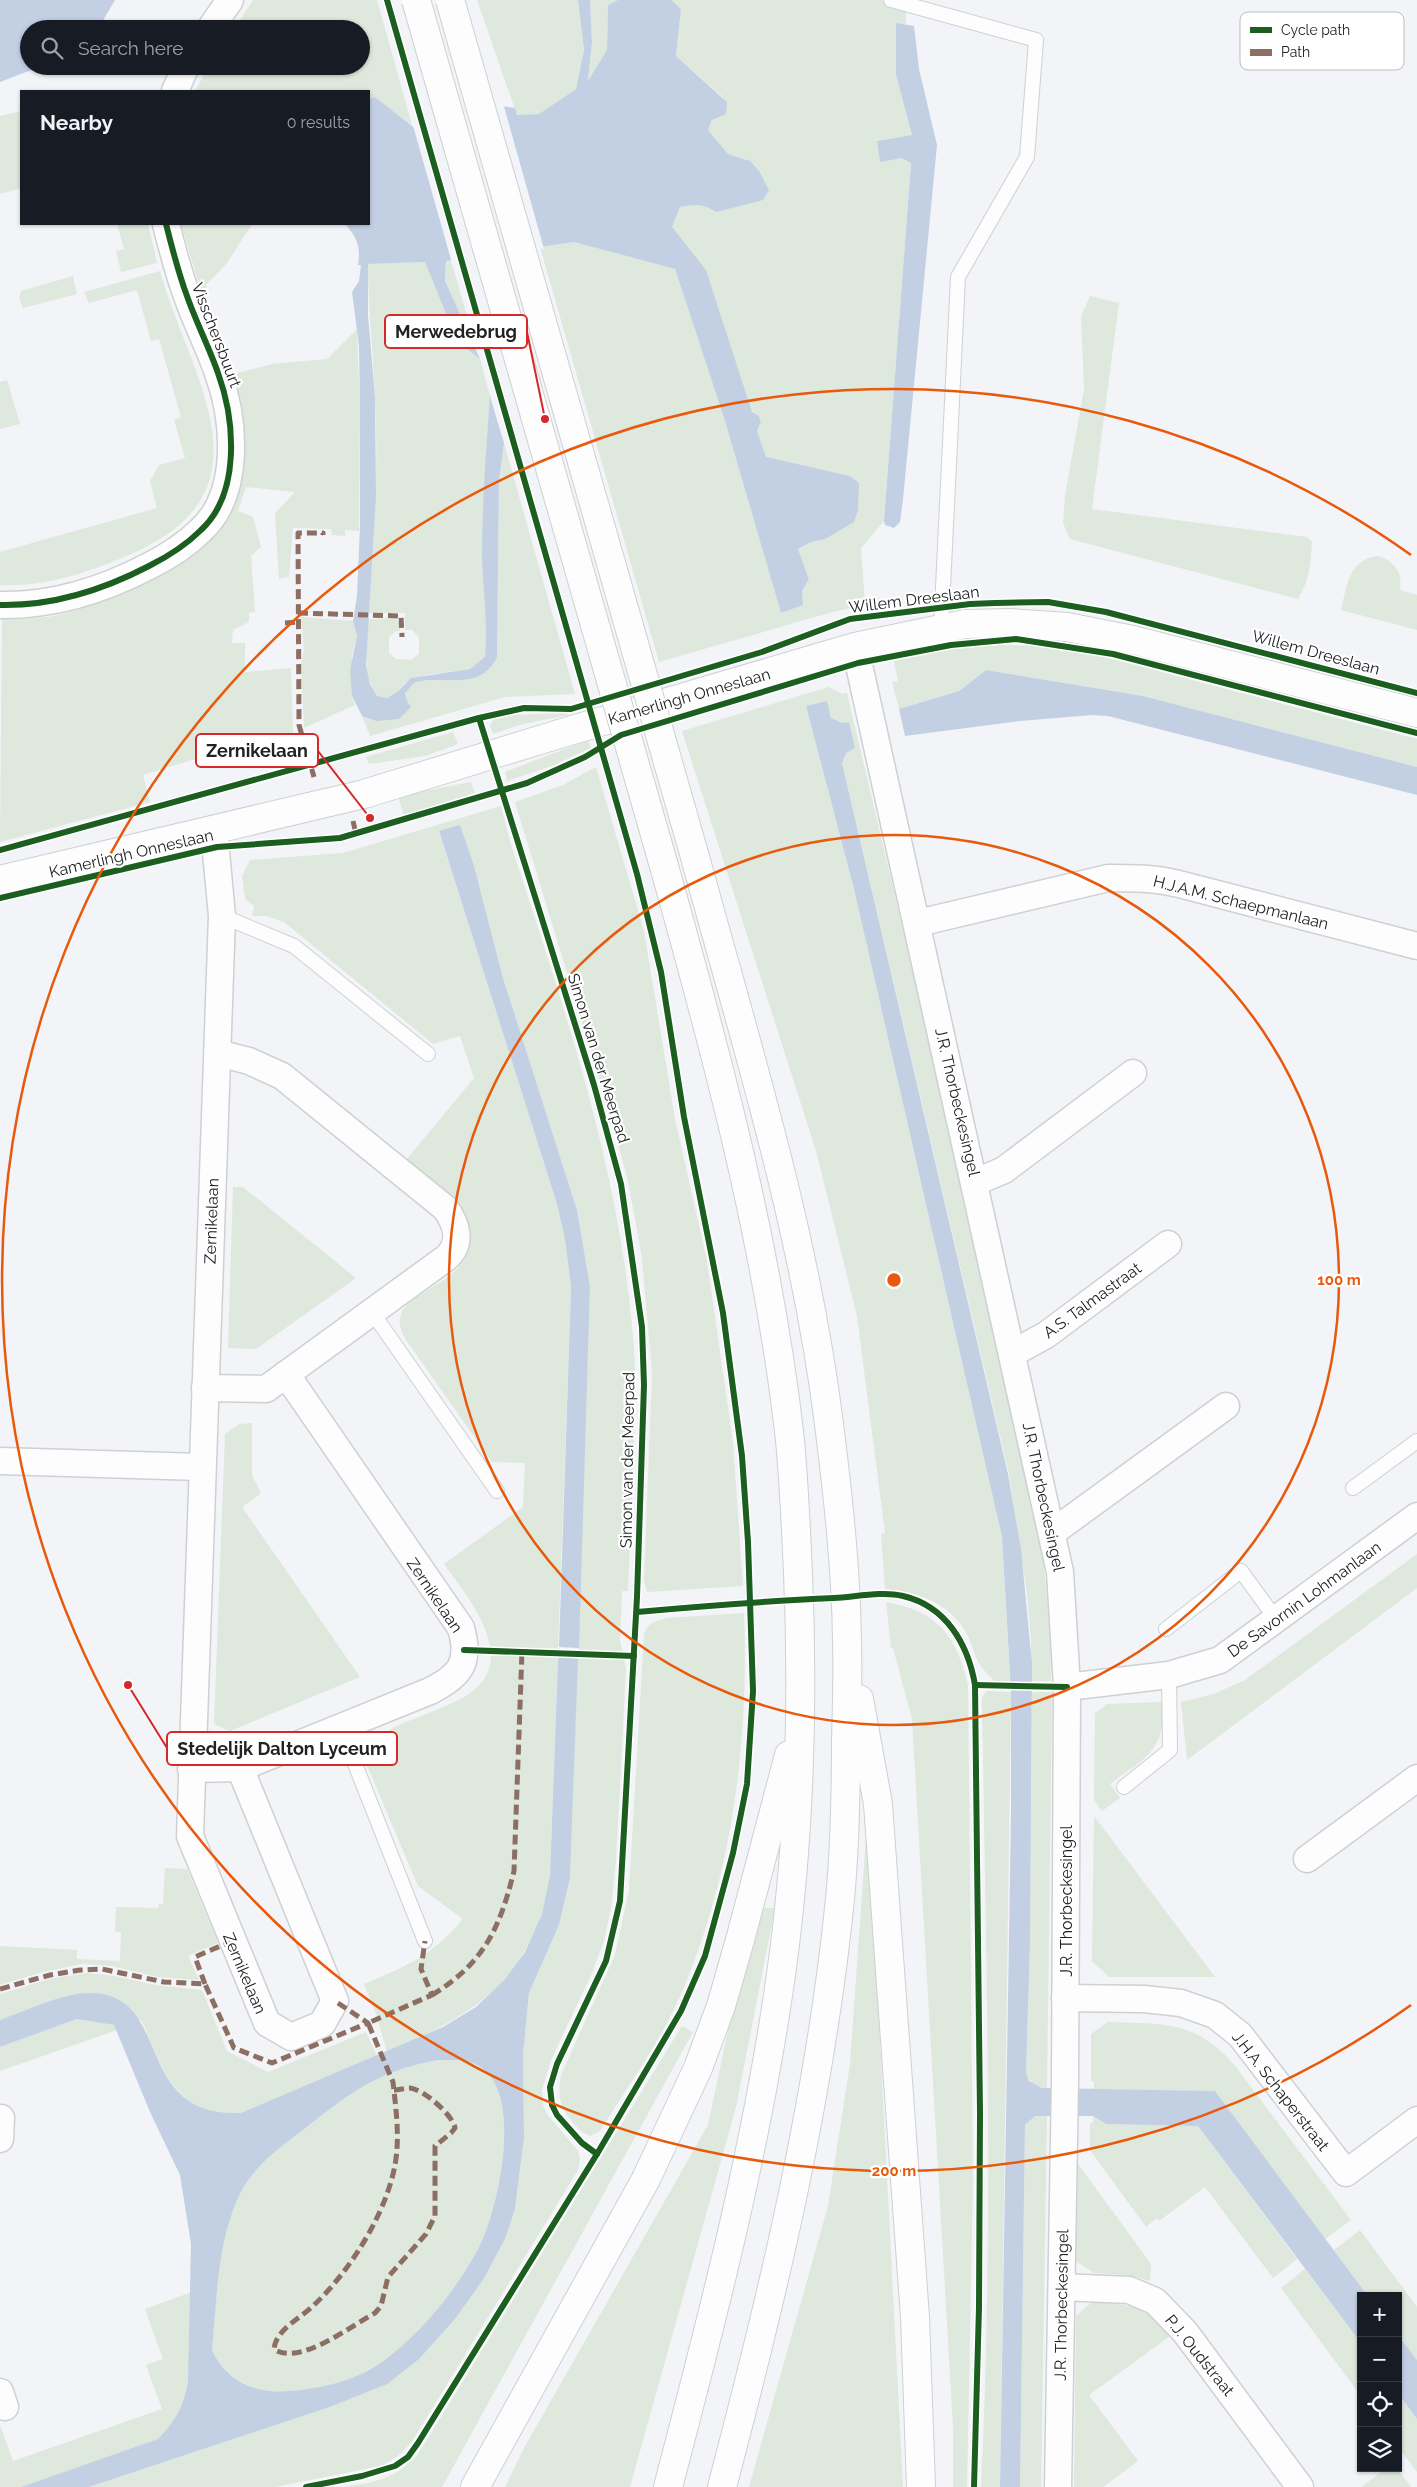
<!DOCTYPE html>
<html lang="en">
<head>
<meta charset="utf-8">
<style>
	:root { --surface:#171b24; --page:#242831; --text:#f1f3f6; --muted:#9ea1a6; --line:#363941 }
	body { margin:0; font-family:Raleway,sans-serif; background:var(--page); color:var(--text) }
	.controls { position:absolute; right:15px; bottom:15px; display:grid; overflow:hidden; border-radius:0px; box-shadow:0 1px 4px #0004 }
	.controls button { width:45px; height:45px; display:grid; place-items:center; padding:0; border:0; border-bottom:1px solid var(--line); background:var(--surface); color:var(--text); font:25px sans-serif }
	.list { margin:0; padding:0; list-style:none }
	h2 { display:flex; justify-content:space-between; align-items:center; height:65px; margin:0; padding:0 20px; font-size:21px }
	h2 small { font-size:16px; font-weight:400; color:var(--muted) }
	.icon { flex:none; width:28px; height:28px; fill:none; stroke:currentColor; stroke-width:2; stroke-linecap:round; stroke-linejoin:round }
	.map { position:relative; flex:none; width:1417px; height:2487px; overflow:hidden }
	.search { position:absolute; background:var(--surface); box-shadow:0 1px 4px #0004; left:20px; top:20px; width:350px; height:55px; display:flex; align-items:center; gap:12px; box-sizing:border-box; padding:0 18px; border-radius:28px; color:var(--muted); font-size:19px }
	.panel { position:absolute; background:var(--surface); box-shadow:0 1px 4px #0004; left:20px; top:90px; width:350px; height:135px; border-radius:0px }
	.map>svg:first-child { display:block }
</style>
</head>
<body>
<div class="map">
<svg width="1417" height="2487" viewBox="0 0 1417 2487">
	<rect width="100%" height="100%" fill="#f2f4f8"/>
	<g fill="#dee8dc">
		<path d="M253 0H377L412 125 375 98 369 99V91H195L209 66H361V29H234Z"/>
		<path d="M477 0H578L584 50 576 89 539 114 517 115Z"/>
		<path d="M590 0H618L608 5 607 50 588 82 592 42Z"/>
		<path d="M671 0H906V24H896V75L912 135 877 141 880 162 902 157 911 162 884 521 861 548 865 605 832 612 659 662 540 247 574 242 675 269 725 421 781 613 802 605V591L809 579 798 549 811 542 825 539 859 483 850 476 766 458 757 431 761 422 760 417 752 412 672 227 680 207C693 204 705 204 716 212L726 209 750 161 728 154 708 130 723 97 676 56 681 9Z"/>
		<path d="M21 111V188L0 194V116Z"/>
		<path d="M117 224H148L157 263 121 272 116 251 124 249Z"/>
		<path d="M181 224H252L227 263 206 285 208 296 203 298Z"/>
		<path d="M446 261H451L477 349 457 313 445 281Z"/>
		<path d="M425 262 446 314 461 344 480 359 490 396 486 456 487 629 485 657 471 669 425 675 405 683 397 692 387 698 377 696C362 672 367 647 368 619L394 618 399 622 400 631H396L389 637V653L396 659 411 660 419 654V637L412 630H405V613H369C373 541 379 468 375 396 373 352 368 308 368 264Z"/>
		<path d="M160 271C189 376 279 490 131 554 89 572 47 587 0 585V552L157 508 150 481 159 465 185 458 174 420 181 417 159 339 151 341 137 290 89 303 84 292Z"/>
		<path d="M73 276 77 294 23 308 19 297 21 291Z"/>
		<path d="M1090 296 1119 303 1092 509 1307 537 1312 542C1310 566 1310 579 1298 599L1070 539 1063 523 1065 495 1084 390 1081 316Z"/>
		<path d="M357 329 360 411 359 531 345 530V536L332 535 331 529 293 528 289 577 279 579 275 513 295 492 246 487 238 511 253 517 261 547 251 556 255 612 249 613V622L233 630 232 643H245V672L291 668 293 734 259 744 257 740 143 775 150 802 0 842 2 619C17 618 32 619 47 617 64 615 82 607 98 601 159 581 223 550 240 483 250 446 242 411 234 374L272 364 327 359Z"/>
		<path d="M7 380 20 424 0 429V382Z"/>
		<path d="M504 443 575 694 505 697 370 736 362 716 376 721 407 701 405 693C407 691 410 686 413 684 417 681 426 680 432 680 459 680 484 685 497 657L499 480Z"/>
		<path d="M1378 556C1395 561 1403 573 1400 590L1417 595V630L1341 610C1347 587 1348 559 1378 556Z"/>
		<path d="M301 617 353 621 357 636 352 655V696L355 705 304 728 301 662 304 651Z"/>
		<path d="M1003 645 1041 646 1093 654 1417 739V767L1143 696 986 670 959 691 899 709 892 682 898 681 894 661 958 648Z"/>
		<path d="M829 687 842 694 847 693 1026 1450C1041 1529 1050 1601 1051 1681H1031V1640L1027 1594 1009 1474 842 763 845 753 849 722 842 723 831 718 827 701 806 706 854 889 1002 1537 1010 1681H994C989 1675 983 1670 979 1663 974 1655 972 1643 967 1634 950 1603 919 1592 885 1589L881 1534 885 1533 857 1316 816 1151 682 731Z"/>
		<path d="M565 713 569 715 523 724 493 734 490 726 493 720 513 715Z"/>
		<path d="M453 732 458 744 425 756 369 764 366 757Z"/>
		<path d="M588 740 591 748 552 766 507 781 505 772Z"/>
		<path d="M596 767 644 931 675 1119 707 1261 733 1443 743 1586 647 1592 644 1580 652 1374 642 1258 628 1181 610 1114 515 802 563 785Z"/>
		<path d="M471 782 475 793 404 816 398 796Z"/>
		<path d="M501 806 510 842C569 1023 631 1200 636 1393L628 1591H622L620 1640 626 1669 616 1859 611 1908 604 1941 592 1973 551 2060 542 2090 543 2105 547 2114 578 2151 580 2159 578 2170 411 2443 398 2456 381 2466 275 2487H89L327 2408 455 2319 483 2280 505 2239 515 2209 524 2138 523 2055 529 1993 559 1925 570 1878 590 1286 577 1210 503 978 474 866 439 832 557 1204 565 1239 571 1287 550 1875C547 1888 546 1903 541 1916 511 1995 460 2020 387 2052L376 2014 364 1984C407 1966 432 1956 463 1919L418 1886 366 1763 374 1760 373 1746C389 1726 402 1724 424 1715 440 1708 459 1702 473 1691 518 1656 467 1596 444 1564L523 1507 525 1463 492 1462 406 1340C375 1289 471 1294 470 1237 470 1225 466 1213 459 1204 446 1187 423 1174 406 1160L474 1078 460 1036 433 1044 284 922 266 916H252L254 906 245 899 242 876 250 860 343 853Z"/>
		<path d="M233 1187H243L356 1278 256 1349 228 1348Z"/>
		<path d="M252 1423V1475L261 1493 242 1507 360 1677 230 1731 214 1724 225 1434 239 1424Z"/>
		<path d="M1417 1554V1588L1187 1760 1181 1702 1214 1694 1245 1680Z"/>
		<path d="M886 1602C937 1611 957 1636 968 1685L973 2178 967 2487H953V2427L912 1719 893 1648H891Z"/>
		<path d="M744 1613C749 1739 733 1870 684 1987 663 2038 629 2084 600 2131L590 2136C582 2133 579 2129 574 2124 560 2107 557 2096 561 2075L615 1955 629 1890 644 1634C649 1622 655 1621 667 1618Z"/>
		<path d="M987 1691 1011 1692 1000 2487H981C994 2224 986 1961 982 1697Z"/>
		<path d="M1032 1692H1052L1047 2088C1036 2088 1030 2084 1026 2073L1030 1945Z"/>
		<path d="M1162 1702C1167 1751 1144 1758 1110 1784L1120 1798 1102 1811 1094 1800 1095 1713 1107 1704Z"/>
		<path d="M868 1809 903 2487H749L828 2206 850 2064Z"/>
		<path d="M1094 1816 1215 1977H1109L1092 1961Z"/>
		<path d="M165 1868 187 1869 218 1943 188 1956 199 1980 157 1977 112 1966 82 1964 39 1973 0 1985V1946L77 1950V1959L120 1961 121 1932H115L116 1907 158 1908 159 1904H163Z"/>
		<path d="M754 1908H775L736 2107 630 2487H505L524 2448 708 2125Z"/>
		<path d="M87 1973 115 1976 155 1985 202 1990 227 2051 268 2072 366 2032 377 2056 241 2113C175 2115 164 2073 142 2021L68 1996 0 2020V1994L49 1979Z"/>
		<path d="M77 2019 114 2025 117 2030 0 2071V2047Z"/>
		<path d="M1108 2022C1163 2024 1197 2020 1236 2067L1351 2220 1325 2239 1215 2091 1094 2089V2082L1091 2081V2034Z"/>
		<path d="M682 2026 693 2032 442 2487H344C376 2482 392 2480 417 2456Z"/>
		<path d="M438 2060C452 2060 467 2059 479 2066 525 2093 498 2213 477 2251 453 2294 419 2336 379 2364 354 2381 318 2389 289 2391 255 2394 227 2381 212 2350 216 2298 217 2237 242 2190 258 2159 291 2140 317 2119 359 2086 385 2070 438 2060Z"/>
		<path d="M1042 2115 1047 2116 1041 2487H1020L1025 2125 1035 2116Z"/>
		<path d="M1093 2116 1106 2124 1198 2126 1297 2259 1273 2278 1205 2187 1159 2221 1157 2218 1146 2227 1090 2150V2123H1093Z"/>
		<path d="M1078 2164 1151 2264 1150 2281 1128 2275 1094 2273 1076 2261Z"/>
		<path d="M1360 2230 1417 2307V2360L1398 2335V2296H1368L1334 2250Z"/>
		<path d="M1305 2269 1361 2343V2396L1281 2288Z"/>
		<path d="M192 2292C191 2327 195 2394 175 2422 170 2428 164 2434 159 2439L21 2487H0V2425L13 2461 162 2409 146 2365 163 2359 145 2309Z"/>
		<path d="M1092 2302C1129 2305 1146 2304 1170 2336L1089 2395 1138 2461 1103 2487H1074L1076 2316Z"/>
		<path d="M1398 2393 1417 2419V2472L1398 2447Z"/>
		<path d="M1387 2468H1397L1411 2487H1361Z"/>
	</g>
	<g fill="#c3d0e4" fill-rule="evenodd">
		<path d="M0 0H115L98 29H29V66H42L0 82Z"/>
		<path d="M578 0H590L592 42 588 81 607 50 608 5 618 0H671L681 9 676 56 727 102 726 114 712 120 708 130 728 154 750 161 759 171 769 190 763 200 716 212C705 204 693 204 680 207L672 227 706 270 752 412 759 416 761 422 757 431 766 457 850 476 859 483 858 510 854 522 825 539 811 542 798 549 809 579 802 591 803 605 781 613 725 421 675 269 574 242 446 261 445 281 480 359 461 344 446 314 425 262 368 264V315L375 397 376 496 366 665 370 684 377 696 387 698 397 692 411 678 470 669 485 657C488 623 483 591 482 557 482 504 486 450 490 396L504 443 499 480 497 657C484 685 459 680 432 680 426 680 417 681 413 684 410 687 407 691 405 693L407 701 411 707 399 719 376 721 362 716 352 696 350 670 357 636 353 621 357 596 360 526V411L359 346 352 292 359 281 361 265H358C361 247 357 237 345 224H369V99L375 97 416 129 501 106 515 108 517 115 539 114 576 89 584 50Z"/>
		<path d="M896 23 914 26 919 69 937 145 903 499 900 522 894 528 885 525 884 521 911 163 902 158 880 162 877 141 912 135 896 75Z"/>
		<path d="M986 670 1143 696 1417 767V795L1108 716 1092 715 1020 721 905 736 899 709 959 691Z"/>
		<path d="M827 701 831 718 842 723 849 722 855 748 846 753 842 763 1008 1474 1021 1549 1032 1664 1030 1945 1026 2073 1029 2081 1042 2088 1215 2091 1368 2296H1361V2343L1198 2126 1106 2124 1093 2116H1035L1025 2125 1020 2487H1000L1011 1816V1692L1002 1537 854 889 806 706Z"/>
		<path d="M460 825 474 866 503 978 577 1210 590 1286 579 1648 559 1647 571 1287 565 1239 557 1204 439 831Z"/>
		<path d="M558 1658H578L570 1878 559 1925 529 1993 523 2055 524 2138 515 2209 505 2239 483 2280 455 2319 419 2359 387 2384 327 2408 89 2487H21L158 2439C175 2422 184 2406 188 2382L191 2244 180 2175 150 2112 114 2025 77 2019 0 2047V2020C26 2011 64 1992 91 1993 174 1994 131 2117 241 2113L443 2027 476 2007 504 1980 525 1952 542 1914 550 1875ZM438 2060C452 2060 467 2059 479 2066 525 2093 498 2213 477 2251 453 2294 419 2336 379 2364 354 2381 318 2389 289 2391 255 2394 226 2381 212 2350 217 2297 217 2238 242 2190 259 2159 291 2140 317 2119 359 2086 385 2070 438 2060Z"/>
		<path d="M1398 2335 1417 2360V2419L1398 2393Z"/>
	</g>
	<g fill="#f2f4f8">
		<path d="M503 103 544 249 452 263 412 122 416 126 470 109Z"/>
		<path d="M490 394 493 395 506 442V449Z"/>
	</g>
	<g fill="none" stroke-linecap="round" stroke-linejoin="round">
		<defs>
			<g id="service">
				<path d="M891 0 1036 40 1027 157 958 277 941 629"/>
				<path d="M222 916 294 946 428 1054"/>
				<path d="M372 1312 497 1491"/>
				<path d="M1353 1488 1417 1441"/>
				<path d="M1166 1629 1241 1571 1276 1619"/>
				<path d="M340 1726 425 1941"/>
				<path d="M1124 1787 1170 1750 1169 1675"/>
			</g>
			<g id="minor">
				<path d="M210 29 230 0"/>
				<path d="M175 91 186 66"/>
				<path d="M0 605C51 606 103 590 149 566 167 557 186 545 201 530 241 493 235 420 218 373 209 347 196 322 187 296 178 272 172 248 166 224"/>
				<path d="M855 647 1060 1572 1067 1687 1065 2081 1058 2487"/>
				<path d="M214 831 222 916 190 1836 267 2023 291 2037 322 2024 335 2001 240 1768"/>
				<path d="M918 923 1108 878C1133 878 1155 878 1179 884L1417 946"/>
				<path d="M976 1182 1004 1170 1133 1073"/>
				<path d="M1013 1353 1046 1335 1168 1244"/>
				<path d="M205 1388 266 1389 446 1258C463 1243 457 1224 445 1208L282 1076 249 1061 218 1053"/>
				<path d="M0 1461 201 1467"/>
				<path d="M1053 1532 1226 1406"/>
				<path d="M1067 1687 1169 1675 1220 1660 1417 1516"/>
				<path d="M191 1769 240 1768 430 1691C460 1676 471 1663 461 1628L286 1374"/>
				<path d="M1307 1859 1417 1778"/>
				<path d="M1065 1998 1144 1999 1181 2003 1215 2015 1240 2035 1346 2173 1417 2120"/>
				<path d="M0 2139 1 2118"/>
				<path d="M1062 2287 1129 2290 1155 2301 1185 2332 1300 2487"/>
				<path d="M0 2392 5 2407"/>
			</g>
			<path id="tertiary" d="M0 880 364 794 569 731 855 647 965 624 1010 623 1067 627 1133 640 1417 713"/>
			<g id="primary">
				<path d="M695 857C746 1044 805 1231 829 1424 838 1496 846 1568 847 1640 848 1674 847 1707 846 1740 846 1793 845 1846 840 1899 820 2098 773 2294 722 2487"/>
				<path d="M664 866C717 1055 768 1244 790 1440 794 1484 796 1528 798 1573 804 1716 799 1860 777 2002 752 2166 710 2327 668 2487"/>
				<path d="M859 1699 878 1804 915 2317 921 2487"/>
				<path d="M475 2487 646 2179 698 2068 721 2006 740 1940 789 1755"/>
			</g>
		</defs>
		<use href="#service" stroke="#ced0d3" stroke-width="16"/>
		<use href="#minor" stroke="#ced0d3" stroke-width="29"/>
		<use href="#tertiary" stroke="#ced0d3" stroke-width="30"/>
		<use href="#primary" stroke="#ced0d3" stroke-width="30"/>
		<use href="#service" stroke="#fdfdfe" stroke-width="14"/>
		<use href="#minor" stroke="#fdfdfe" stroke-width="26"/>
		<use href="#tertiary" stroke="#fdfdfe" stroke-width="28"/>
		<use href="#primary" stroke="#fdfdfe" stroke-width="28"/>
		<defs>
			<g id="primary-bridge">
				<path d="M416 0 664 866"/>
				<path d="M450 0 695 857"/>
			</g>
		</defs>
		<use href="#primary-bridge" stroke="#ced0d3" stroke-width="30" stroke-linecap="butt"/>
		<use href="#primary-bridge" stroke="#fdfdfe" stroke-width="28"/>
		<g stroke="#8d6e63" stroke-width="5" stroke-dasharray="10 5" stroke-linecap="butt">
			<path d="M298 613 401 616 402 637"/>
			<path d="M285 623 297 622"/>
			<path d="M314 777 299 725 298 533H323V535"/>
			<path d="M353 821 356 834"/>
			<path d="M205 1984 195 1957 232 1941"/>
			<path d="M0 1989 50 1975 80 1970 102 1969 164 1982 205 1984 234 2048 272 2063 368 2023 335 2001"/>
			<path d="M432 1995C484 1963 500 1928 514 1871L522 1651"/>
			<path d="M394 2090C399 2090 405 2088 410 2088 423 2089 453 2115 455 2128L451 2133 435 2146V2216L426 2234 388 2277 381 2306 375 2313C352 2325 299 2367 274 2349 276 2329 301 2318 314 2305 350 2271 386 2214 395 2165 400 2138 396 2109 393 2082L368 2023 432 1995 421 1969 425 1941"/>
		</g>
		<defs>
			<g id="cycleway">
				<path d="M0 605C51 606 103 590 149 566 167 557 186 545 201 530 241 493 235 420 218 373 209 347 196 322 187 296 178 272 172 248 166 224"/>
				<path d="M479 718 594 1085 621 1184 642 1327 644 1385 637 1597 620 1901 606 1961 557 2064 550 2087 552 2105 557 2115 582 2143 597 2154"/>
				<path d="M0 850 479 718 524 708 571 709 762 652 850 619 970 604 995 603 1048 602 1106 612 1417 693"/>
				<path d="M0 898 217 847 340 838 527 783 585 757 621 735 858 663 951 645 1016 639 1113 654 1417 733"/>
				<path d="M637 1612C703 1606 768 1601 834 1598 855 1597 882 1591 903 1596 946 1606 968 1644 975 1685L980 2113 979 2307 974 2487"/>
				<path d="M464 1650 634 1656"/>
				<path d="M975 1685 1067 1687"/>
				<path d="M306 2487 362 2476 395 2466 408 2457 418 2443 597 2154 681 2011 705 1956 733 1853 747 1784 753 1691 748 1542 742 1456 723 1313 684 1117 661 972 637 874 387 0"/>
			</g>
		</defs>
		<use href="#cycleway" stroke="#fff" stroke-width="9"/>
		<use href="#cycleway" stroke="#1b5e20" stroke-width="6"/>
	</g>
	<g fill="none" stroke="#e8590c" stroke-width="2.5">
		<circle cx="894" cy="1280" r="445"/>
		<path d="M1411 2005A891 891 0 1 1 1411 555"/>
	</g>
	<g text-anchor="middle" stroke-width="4.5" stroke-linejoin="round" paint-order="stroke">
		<g font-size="16" fill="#212224" stroke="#fff">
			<text transform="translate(217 335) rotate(69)" y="6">Visschersbuurt</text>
			<text transform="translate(914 599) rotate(-7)" y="6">Willem Dreeslaan</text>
			<text transform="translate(1316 652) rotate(15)" y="6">Willem Dreeslaan</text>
			<text transform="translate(689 696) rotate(-16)" y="6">Kamerlingh Onneslaan</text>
			<text transform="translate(131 853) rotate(-13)" y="6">Kamerlingh Onneslaan</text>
			<text transform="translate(1241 902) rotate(14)" y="6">H.J.A.M. Schaepmanlaan</text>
			<text transform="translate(599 1058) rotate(73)" y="6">Simon van der Meerpad</text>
			<text transform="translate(958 1102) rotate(77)" y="6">J.R. Thorbeckesingel</text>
			<text transform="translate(211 1221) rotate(-88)" y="6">Zernikelaan</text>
			<text transform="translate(1092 1300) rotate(-36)" y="6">A.S. Talmastraat</text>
			<text transform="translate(627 1460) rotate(-89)" y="6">Simon van der Meerpad</text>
			<text transform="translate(1044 1497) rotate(78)" y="6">J.R. Thorbeckesingel</text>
			<text transform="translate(435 1595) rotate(56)" y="6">Zernikelaan</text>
			<text transform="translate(1304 1599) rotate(-36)" y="6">De Savornin Lohmanlaan</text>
			<text transform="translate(1066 1901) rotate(-90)" y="6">J.R. Thorbeckesingel</text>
			<text transform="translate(245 1973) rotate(67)" y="6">Zernikelaan</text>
			<text transform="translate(1281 2091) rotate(52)" y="6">J.H.A. Schaperstraat</text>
			<text transform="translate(1061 2305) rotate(-89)" y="6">J.R. Thorbeckesingel</text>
			<text transform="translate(1200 2355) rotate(51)" y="6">P.J. Oudstraat</text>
		</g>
	</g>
	<rect x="1240" y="12" width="164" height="58" rx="8" fill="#fff" stroke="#bcbdbd" stroke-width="1"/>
	<rect x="1250" y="27" width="22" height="6" fill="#1b5e20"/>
	<rect x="1250" y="49" width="22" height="7" fill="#8d6e63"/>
	<g font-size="14" fill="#212224">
		<text x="1281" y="35">Cycle path</text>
		<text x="1281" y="57">Path</text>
	</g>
	<circle cx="894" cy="1280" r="8" fill="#e8590c" stroke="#fff" stroke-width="2.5"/>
	<g font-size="15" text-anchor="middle" font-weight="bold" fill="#e8590c" stroke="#fff" stroke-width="4.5" stroke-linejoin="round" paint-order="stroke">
		<text x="1339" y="1285">100 m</text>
		<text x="894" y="2176">200 m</text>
	</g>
	<path fill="none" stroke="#d62828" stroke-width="2" d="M545 419L527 332M370 818L318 751M128 1685L167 1748"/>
	<g fill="#d62828" stroke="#fff" stroke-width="2">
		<circle cx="545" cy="419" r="5"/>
		<circle cx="370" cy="818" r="5"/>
		<circle cx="128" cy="1685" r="5"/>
	</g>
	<g fill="#fff" stroke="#d62828" stroke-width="2">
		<rect x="385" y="315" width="142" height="33" rx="5"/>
		<rect x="196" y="734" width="122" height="33" rx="5"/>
		<rect x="167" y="1732" width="230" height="33" rx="5"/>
	</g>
	<g font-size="18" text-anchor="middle" font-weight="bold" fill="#212224">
		<text x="456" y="338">Merwedebrug</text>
		<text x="257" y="757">Zernikelaan</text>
		<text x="282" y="1755">Stedelijk Dalton Lyceum</text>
	</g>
</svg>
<div class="controls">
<button>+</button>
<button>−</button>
<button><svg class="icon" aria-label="locate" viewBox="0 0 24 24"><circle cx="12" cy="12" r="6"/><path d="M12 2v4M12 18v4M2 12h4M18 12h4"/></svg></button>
<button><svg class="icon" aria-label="layers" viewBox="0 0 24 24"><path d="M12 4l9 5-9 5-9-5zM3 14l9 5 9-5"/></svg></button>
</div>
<div class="search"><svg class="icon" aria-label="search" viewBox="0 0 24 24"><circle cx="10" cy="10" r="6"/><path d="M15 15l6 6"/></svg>Search here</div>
<section class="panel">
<h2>Nearby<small>0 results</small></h2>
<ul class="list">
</ul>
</section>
</div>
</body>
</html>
